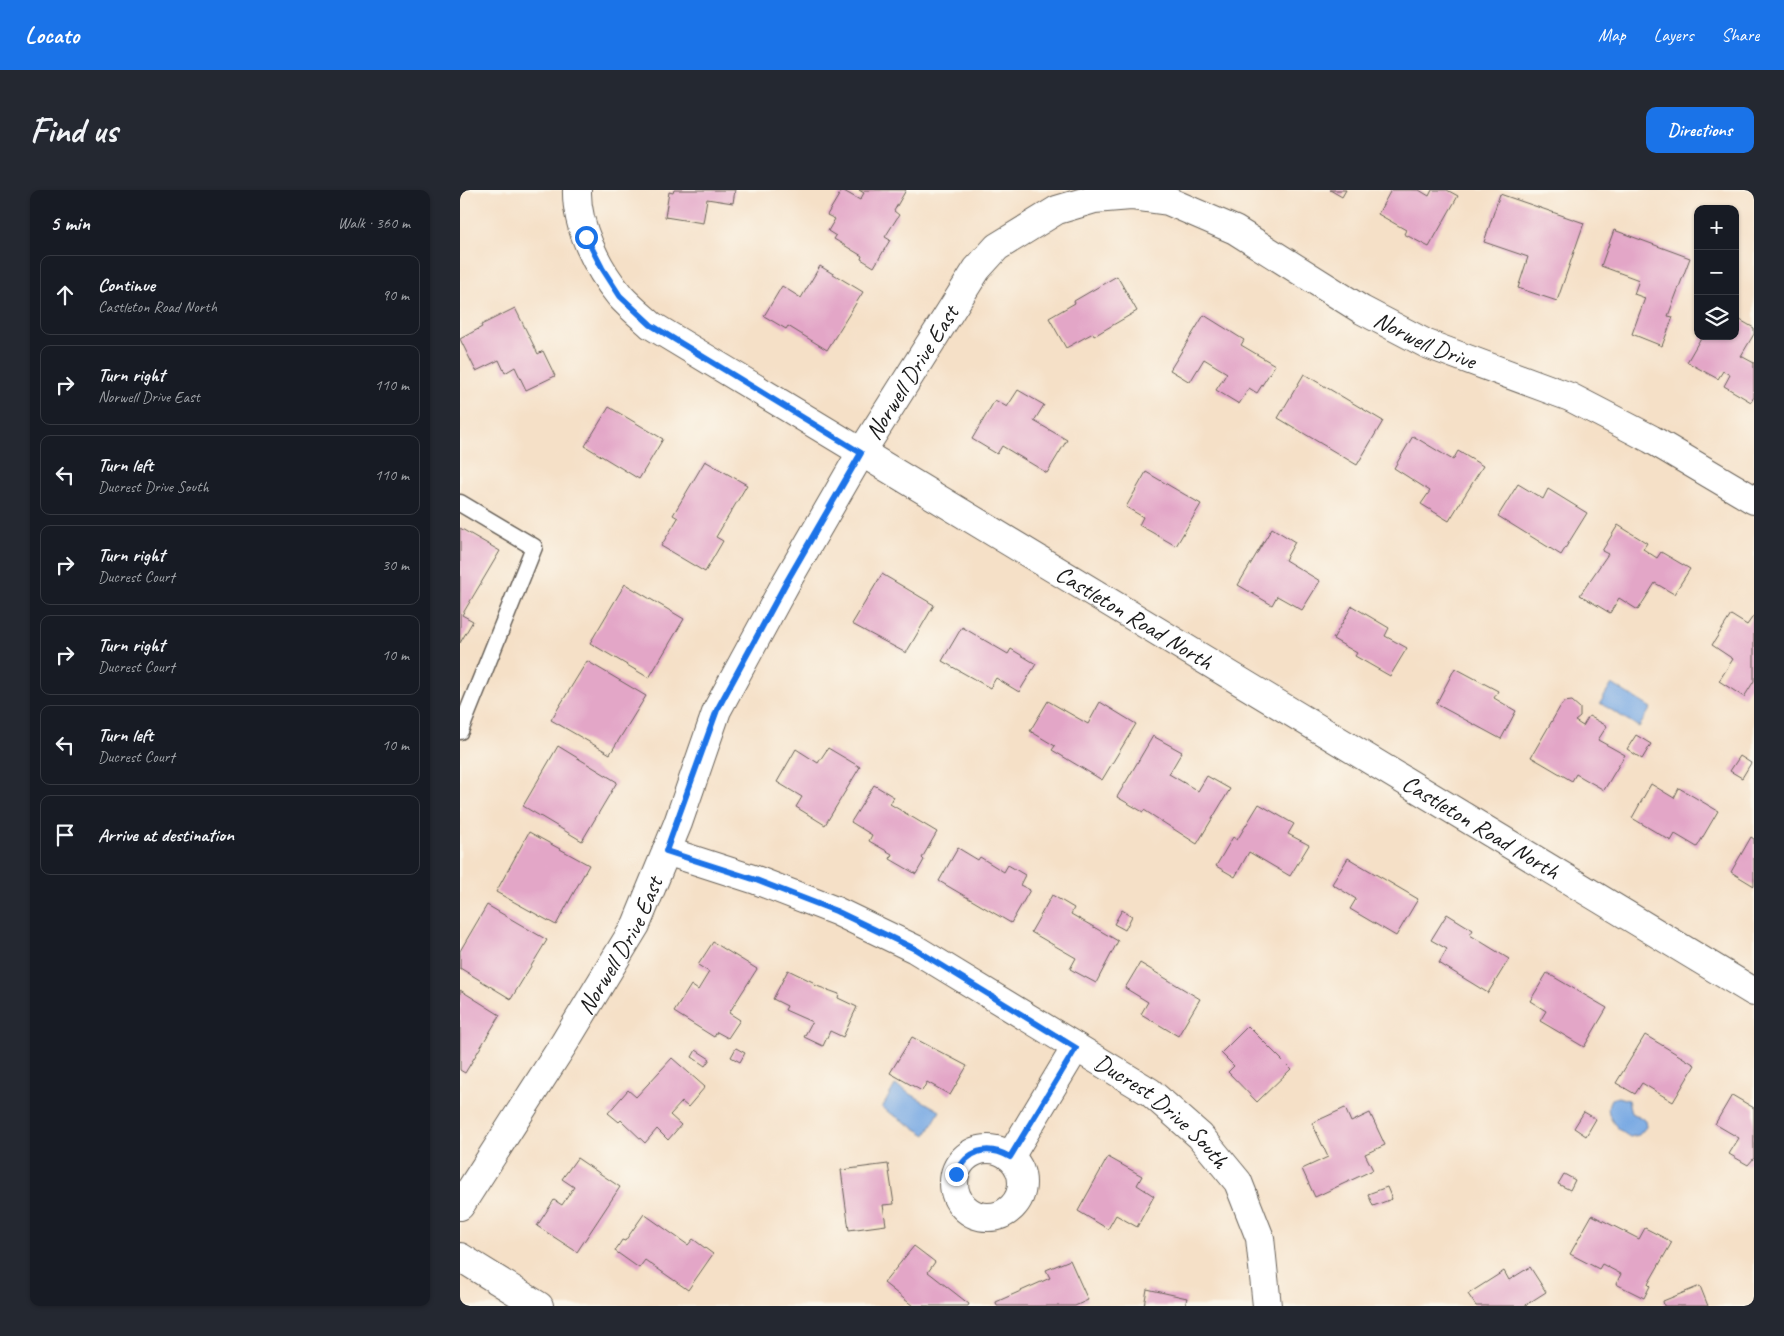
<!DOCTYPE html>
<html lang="en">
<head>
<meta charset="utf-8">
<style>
	:root { --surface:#171b24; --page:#242831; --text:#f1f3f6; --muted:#9ea1a6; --line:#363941; --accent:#1a73e8 }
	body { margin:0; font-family:Caveat,sans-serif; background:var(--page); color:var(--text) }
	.controls { position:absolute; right:15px; top:15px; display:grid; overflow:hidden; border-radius:10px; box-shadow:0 1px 4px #0004 }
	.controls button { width:45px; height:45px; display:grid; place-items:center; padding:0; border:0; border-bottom:1px solid var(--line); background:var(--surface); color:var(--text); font:25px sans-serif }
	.stop { position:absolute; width:15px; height:15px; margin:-11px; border:4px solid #1a73e8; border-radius:50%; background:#fff }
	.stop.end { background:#1a73e8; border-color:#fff; box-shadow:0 1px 5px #0008 }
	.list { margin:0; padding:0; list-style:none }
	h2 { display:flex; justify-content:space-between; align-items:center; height:65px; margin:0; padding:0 20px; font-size:21px }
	h2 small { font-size:16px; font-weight:400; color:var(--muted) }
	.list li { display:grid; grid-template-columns:32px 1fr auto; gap:15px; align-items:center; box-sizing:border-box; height:80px; margin:0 10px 10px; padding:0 10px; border:1px solid var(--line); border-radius:10px }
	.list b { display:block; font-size:19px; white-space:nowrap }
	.list p { margin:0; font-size:16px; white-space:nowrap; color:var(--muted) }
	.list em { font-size:16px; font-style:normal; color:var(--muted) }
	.icon { flex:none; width:28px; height:28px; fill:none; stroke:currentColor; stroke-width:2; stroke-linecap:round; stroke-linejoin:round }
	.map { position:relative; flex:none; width:1294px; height:1116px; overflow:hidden; border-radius:10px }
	header { display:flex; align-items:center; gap:30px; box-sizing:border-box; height:70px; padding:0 25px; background:var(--accent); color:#fff }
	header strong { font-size:24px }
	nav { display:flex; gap:28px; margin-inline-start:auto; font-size:18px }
	.intro { display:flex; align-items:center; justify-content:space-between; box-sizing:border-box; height:120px; padding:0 30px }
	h1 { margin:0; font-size:35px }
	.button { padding:12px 22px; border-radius:10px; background:var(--accent); color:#fff; font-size:18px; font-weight:700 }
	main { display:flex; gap:30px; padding:0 30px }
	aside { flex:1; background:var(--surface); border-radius:10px; box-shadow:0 1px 4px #0004 }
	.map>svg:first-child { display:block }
</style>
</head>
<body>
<header>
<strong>Locato</strong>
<nav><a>Map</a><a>Layers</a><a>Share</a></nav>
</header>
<div class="intro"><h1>Find us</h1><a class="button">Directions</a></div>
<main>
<aside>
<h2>5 min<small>Walk · 360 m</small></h2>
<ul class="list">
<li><svg class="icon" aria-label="ahead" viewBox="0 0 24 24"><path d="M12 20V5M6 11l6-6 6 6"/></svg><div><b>Continue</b><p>Castleton Road North</p></div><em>90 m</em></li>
<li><svg class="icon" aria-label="right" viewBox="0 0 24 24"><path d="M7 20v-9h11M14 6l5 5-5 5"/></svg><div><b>Turn right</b><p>Norwell Drive East</p></div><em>110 m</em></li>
<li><svg class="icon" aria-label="left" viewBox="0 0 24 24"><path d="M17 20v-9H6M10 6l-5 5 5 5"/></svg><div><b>Turn left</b><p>Ducrest Drive South</p></div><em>110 m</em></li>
<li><svg class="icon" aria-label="right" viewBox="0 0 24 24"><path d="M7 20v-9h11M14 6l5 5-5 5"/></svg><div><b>Turn right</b><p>Ducrest Court</p></div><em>30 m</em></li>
<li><svg class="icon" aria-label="right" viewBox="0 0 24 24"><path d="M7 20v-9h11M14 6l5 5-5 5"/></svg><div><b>Turn right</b><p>Ducrest Court</p></div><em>10 m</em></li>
<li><svg class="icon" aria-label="left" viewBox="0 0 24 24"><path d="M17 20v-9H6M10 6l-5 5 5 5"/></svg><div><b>Turn left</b><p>Ducrest Court</p></div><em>10 m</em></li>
<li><svg class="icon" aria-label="arrive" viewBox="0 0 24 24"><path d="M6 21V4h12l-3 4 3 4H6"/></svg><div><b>Arrive at destination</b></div></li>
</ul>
</aside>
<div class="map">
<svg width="1294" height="1116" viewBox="0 0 1294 1116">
	<rect width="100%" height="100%" fill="#fbf7ec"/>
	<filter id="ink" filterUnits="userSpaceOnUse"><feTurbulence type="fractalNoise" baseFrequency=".02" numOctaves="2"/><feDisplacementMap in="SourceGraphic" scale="10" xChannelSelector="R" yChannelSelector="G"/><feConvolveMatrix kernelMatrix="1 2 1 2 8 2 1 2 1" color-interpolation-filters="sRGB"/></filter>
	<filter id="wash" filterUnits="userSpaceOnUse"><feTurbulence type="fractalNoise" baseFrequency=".0096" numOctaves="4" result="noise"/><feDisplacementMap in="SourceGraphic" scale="20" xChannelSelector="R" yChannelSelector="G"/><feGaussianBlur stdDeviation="1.12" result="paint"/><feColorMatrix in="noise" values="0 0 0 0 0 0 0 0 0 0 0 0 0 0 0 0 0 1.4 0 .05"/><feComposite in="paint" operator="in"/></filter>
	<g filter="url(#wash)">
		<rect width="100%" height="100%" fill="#f5e0c7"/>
		<g fill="#78a9e3" stroke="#4a6280">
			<path d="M1152 494 1191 518 1179 537 1140 513Z"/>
			<path d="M435 895 480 921 466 945 422 918Z"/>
			<path d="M1158 907 1168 910 1171 923 1185 930 1186 937 1179 945 1170 947C1157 940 1142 924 1151 909Z"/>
		</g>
		<g id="blocks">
			<g fill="#e3a6c7">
				<path d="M214 0H275L273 13 247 9 243 33 205 27 209 2 213 3Z"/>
				<path d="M382 0 400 10 404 3 399 0H446L434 21 439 25 425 47 430 50 414 77 401 69 402 66 374 49 376 46 368 41 375 29 367 25Z"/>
				<path d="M870 0H886L882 7Z"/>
				<path d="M931 0H959L969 6 972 0H987L998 6 969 57 944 44 946 40 918 24Z"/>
				<path d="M1040 4 1124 33 1097 111 1058 98 1068 67 1024 52Z"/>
				<path d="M1154 40 1230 68 1208 126 1213 127 1202 156 1172 144 1185 108 1174 104 1179 90 1141 76Z"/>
				<path d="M360 76 403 102 367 160 328 136 326 139 304 126 322 96 341 108Z"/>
				<path d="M657 86 677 121 634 146 633 143 606 158 589 128 615 113 614 111Z"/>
				<path d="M55 118 78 164 83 161 95 186 66 200 55 177 45 183 39 170 16 181 0 149 22 137 21 135Z"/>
				<path d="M744 125 784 150 781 155 815 175 797 203 789 198 779 214 756 200 767 183 744 169 730 192 710 180Z"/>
				<path d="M1275 127 1294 138V144L1281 166 1294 173V207L1291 212 1264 196 1270 185 1263 181 1258 189 1227 172 1242 146H1275Z"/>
				<path d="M844 184 923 231 897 275 818 228Z"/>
				<path d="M558 200 584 215 574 231 607 250 587 283 542 256 537 264 512 249 535 210 547 217Z"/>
				<path d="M149 217 203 249 179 289 125 256Z"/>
				<path d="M953 246 993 270 998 261 1023 276 989 331 961 314 970 301 934 278Z"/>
				<path d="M245 271 287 295 256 347 263 351 245 382 201 356 218 328 213 325Z"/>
				<path d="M686 282 741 314 716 356 679 335 683 327 666 317Z"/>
				<path d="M1058 294 1083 309 1088 299 1127 323 1101 365 1038 326Z"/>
				<path d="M1158 335 1187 353 1183 359 1197 368 1201 362 1230 379 1214 404 1195 393 1178 420 1159 408 1150 423 1120 405 1148 364 1142 361Z"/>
				<path d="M0 338 40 361 2 425 13 431 0 453Z"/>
				<path d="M812 338 835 352 825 370 860 391 842 420 817 406 812 415 778 395Z"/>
				<path d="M422 384 474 415 446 463 392 434Z"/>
				<path d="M165 394 224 429 189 488 130 453Z"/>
				<path d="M892 416 929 438 925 446 947 458 930 486 895 466 897 463 873 449Z"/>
				<path d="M1271 425 1287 435 1294 425V491L1284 507 1259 491 1273 469 1252 455Z"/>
				<path d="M502 437 548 464 551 459 576 474 559 502 536 488 530 498 482 471Z"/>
				<path d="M127 471 186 506 150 564 91 530Z"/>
				<path d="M995 478 1038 501 1034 508 1056 521 1041 549 976 514Z"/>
				<path d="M588 511 628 534 640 512 676 534 642 590 592 560 595 556 570 541Z"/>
				<path d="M1112 511 1120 518V527L1115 531 1123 536 1129 526 1147 536 1138 550 1165 565 1144 600 1116 584 1112 591 1071 567 1100 517 1104 512Z"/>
				<path d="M1176 545 1191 554 1182 569 1167 559Z"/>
				<path d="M693 546 722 562 709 584 738 601 747 586 770 599 737 654 684 620 683 622 657 607Z"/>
				<path d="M98 556 157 592 122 651 63 616Z"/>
				<path d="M368 558 400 577 365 635 336 617 342 607 317 592 336 559 358 573Z"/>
				<path d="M1280 566 1291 573 1282 588 1270 581Z"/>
				<path d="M1191 594 1214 608 1219 598 1258 621 1237 657 1215 644 1211 651 1172 628Z"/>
				<path d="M414 595 434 607 430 614 477 642 462 668 464 670 456 684 430 669 432 664 409 651 412 645 391 632Z"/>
				<path d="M799 614 834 634 828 644 849 655 830 686 789 662 775 687 756 676 773 647 777 650Z"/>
				<path d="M69 642 129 675 96 735 36 702Z"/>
				<path d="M1291 647 1294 649V696L1271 682Z"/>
				<path d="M498 658 518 670 520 667 544 682 548 675 565 685 560 695 570 700 551 733 479 691Z"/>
				<path d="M888 668 958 709 936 746 890 719 896 709 872 694Z"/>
				<path d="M592 705 614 718 611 724 658 751 636 793 610 779 616 768 571 742Z"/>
				<path d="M27 715 87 750 51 809 0 778V761Z"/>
				<path d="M662 720 672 726 665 740 654 734Z"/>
				<path d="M987 724 1013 740 1010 745 1049 769 1028 803 979 773 987 759 971 750Z"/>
				<path d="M253 752 297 779 269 823 280 830 268 848 257 842 254 847 214 822 231 795 238 800 249 782 238 775Z"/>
				<path d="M680 773 740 809 718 846 681 824 688 812 665 798Z"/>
				<path d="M328 780 355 793 354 795 379 804 378 808 397 817 383 847 370 841 363 856 344 847 352 832 325 820 327 816 313 809Z"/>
				<path d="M1087 783 1147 818 1124 857 1080 831 1086 821 1070 811Z"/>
				<path d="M0 800 40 825 5 883 0 880Z"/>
				<path d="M788 836 831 879 797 912 768 882 774 876 761 863Z"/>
				<path d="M1185 845 1235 875 1213 912 1182 893 1175 904 1156 893Z"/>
				<path d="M452 847 507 876 490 905 467 892 462 901 430 883Z"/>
				<path d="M276 858 285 863 280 872 271 867Z"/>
				<path d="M236 860 250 869 245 876 232 867Z"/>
				<path d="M212 868 245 897 228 917 222 912 210 925 221 935 208 950 197 939 185 953 161 930 159 932 148 923 168 900 176 907Z"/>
				<path d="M1272 905 1294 918V968L1288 975 1269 964 1279 948 1255 934Z"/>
				<path d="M885 918 891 932 910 923 925 955 905 964 913 980 855 1007 842 979 868 967 852 933Z"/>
				<path d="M1124 922 1136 929 1126 946 1114 938Z"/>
				<path d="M648 967 682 986 677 995 694 1006 677 1037 656 1025 648 1039 618 1021Z"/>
				<path d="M117 968 160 997 117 1062 77 1036 94 1010 102 1015 114 997 102 989Z"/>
				<path d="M428 974 434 1014 423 1015 426 1035 389 1040 381 980Z"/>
				<path d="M1104 984 1115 990 1110 1000 1098 994Z"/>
				<path d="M927 997 932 1009 913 1016 908 1004Z"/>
				<path d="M184 1024 228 1055 233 1049 253 1064 228 1100 185 1070 179 1078 155 1061 162 1050 165 1051Z"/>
				<path d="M1132 1025 1179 1049 1185 1038 1212 1052 1188 1094 1190 1096 1184 1108 1156 1094 1161 1084 1142 1074 1139 1079 1110 1064Z"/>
				<path d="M454 1056 475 1072 468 1082 509 1114 508 1116H453L424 1093Z"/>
				<path d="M610 1070 628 1110 615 1116H537L536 1112 590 1088 586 1080Z"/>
				<path d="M1070 1077 1086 1102 1064 1116H1016L1008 1104 1044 1081 1049 1090Z"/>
				<path d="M1240 1096 1248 1116H1204L1203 1111Z"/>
				<path d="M687 1099 727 1108 725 1116H684Z"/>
			</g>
		</g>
	</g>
	<g filter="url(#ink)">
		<use href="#blocks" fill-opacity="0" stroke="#686158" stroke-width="1"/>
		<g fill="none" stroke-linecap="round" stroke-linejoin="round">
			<defs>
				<path id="service" d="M0 313 74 357 0 541"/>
				<g id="minor">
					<path id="s1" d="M117 0C116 36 137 78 160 106 169 116 181 126 191 135L1294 802"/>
					<path id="s2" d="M206 661 296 690 376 721 455 759 690 902 740 946 778 992 800 1048 807 1116"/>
					<circle cx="528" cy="993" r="34"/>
					<path d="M550 967 616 857"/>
					<path id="s3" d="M0 1016 105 852 176 735 218 633 257 520 327 391 401 263 517 79 537 57 597 20 634 9 671 6 708 11 775 40 902 120 967 154 1110 207 1191 249 1294 310"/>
					<path d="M0 1067 79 1116"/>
				</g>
			</defs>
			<use href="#service" stroke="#686158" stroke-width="19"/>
			<use href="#minor" stroke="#686158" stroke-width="30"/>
			<use href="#service" stroke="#fff" stroke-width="16"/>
			<use href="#minor" stroke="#fff" stroke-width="28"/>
		</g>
	</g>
	<g fill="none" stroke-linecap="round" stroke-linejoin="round" filter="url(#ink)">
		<path stroke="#1a73e8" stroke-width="6" d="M126 47 142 78 160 106 191 135 401 263 327 391 257 520 206 661 296 690 376 721 455 759 616 858 550 967C527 954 507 960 496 984"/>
	</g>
	<g text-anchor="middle" stroke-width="5" stroke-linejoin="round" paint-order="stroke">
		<g font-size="24" fill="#1c1c1c" stroke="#fbf7ec">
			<text dy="8" stroke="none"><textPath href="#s3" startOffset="1580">Norwell Drive</textPath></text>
			<text dy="8" stroke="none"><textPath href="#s3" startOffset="951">Norwell Drive East</textPath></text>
			<text dy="8" stroke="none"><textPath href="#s1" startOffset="724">Castleton Road North</textPath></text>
			<text dy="8" stroke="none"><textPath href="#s1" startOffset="1129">Castleton Road North</textPath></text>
			<text dy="8" stroke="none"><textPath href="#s3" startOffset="306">Norwell Drive East</textPath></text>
			<text dy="8" stroke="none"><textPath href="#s2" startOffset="564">Ducrest Drive South</textPath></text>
		</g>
	</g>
</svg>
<div class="controls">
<button>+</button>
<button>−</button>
<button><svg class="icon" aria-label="layers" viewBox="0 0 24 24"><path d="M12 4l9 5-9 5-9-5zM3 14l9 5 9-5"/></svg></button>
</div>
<div class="stop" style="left:126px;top:47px"></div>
<div class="stop end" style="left:496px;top:984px"></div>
</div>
</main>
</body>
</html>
